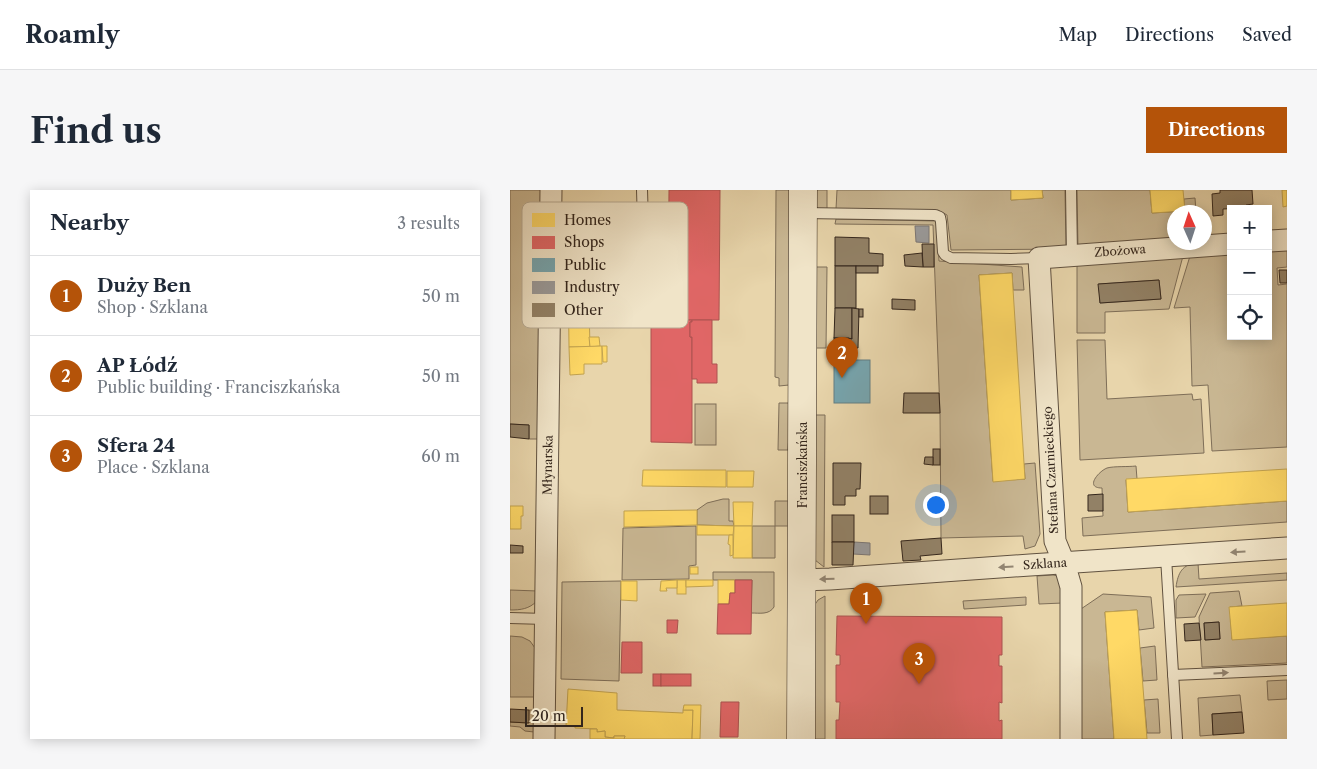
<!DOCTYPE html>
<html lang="en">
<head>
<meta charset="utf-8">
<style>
	:root { --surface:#fff; --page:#f6f6f7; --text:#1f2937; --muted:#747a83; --line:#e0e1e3; --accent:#b45309 }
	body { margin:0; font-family:"Libre Caslon Text",serif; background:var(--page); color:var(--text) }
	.controls { position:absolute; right:15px; top:15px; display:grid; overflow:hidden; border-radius:0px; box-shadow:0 2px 12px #0003 }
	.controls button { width:45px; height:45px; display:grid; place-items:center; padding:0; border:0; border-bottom:1px solid var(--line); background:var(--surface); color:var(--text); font:25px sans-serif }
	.compass { position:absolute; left:657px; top:15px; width:45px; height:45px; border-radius:50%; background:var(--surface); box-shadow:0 2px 12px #0003; rotate:357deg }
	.scale { position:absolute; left:15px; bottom:12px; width:58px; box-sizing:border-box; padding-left:5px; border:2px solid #34261c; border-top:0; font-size:14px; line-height:18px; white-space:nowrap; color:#34261c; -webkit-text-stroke:4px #f0e4c8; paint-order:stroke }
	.you { position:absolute; left:425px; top:314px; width:18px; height:18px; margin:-12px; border:4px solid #fff; border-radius:50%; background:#1a73e8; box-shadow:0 0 0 8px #1a73e833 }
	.badge { display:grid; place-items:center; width:32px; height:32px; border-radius:50%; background:var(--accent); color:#fff; font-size:16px; font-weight:700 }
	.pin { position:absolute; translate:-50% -41px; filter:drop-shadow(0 1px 2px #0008) }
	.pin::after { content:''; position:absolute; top:26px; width:18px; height:15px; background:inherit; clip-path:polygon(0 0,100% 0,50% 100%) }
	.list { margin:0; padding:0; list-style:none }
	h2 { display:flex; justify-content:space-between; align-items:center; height:65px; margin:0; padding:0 20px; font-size:21px }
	h2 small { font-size:16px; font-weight:400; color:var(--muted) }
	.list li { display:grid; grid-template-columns:32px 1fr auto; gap:15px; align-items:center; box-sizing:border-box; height:80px; padding:0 20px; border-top:1px solid var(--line) }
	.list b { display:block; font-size:19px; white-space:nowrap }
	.list p { margin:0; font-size:16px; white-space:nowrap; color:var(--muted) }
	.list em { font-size:16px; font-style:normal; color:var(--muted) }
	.icon { flex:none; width:28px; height:28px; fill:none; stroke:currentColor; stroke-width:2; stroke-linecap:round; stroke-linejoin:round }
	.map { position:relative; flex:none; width:777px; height:549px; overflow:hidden; border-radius:0px }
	header { display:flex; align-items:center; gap:30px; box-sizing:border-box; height:70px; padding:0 25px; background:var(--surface); border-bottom:1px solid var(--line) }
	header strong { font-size:24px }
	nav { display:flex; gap:28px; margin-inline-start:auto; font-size:18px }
	.intro { display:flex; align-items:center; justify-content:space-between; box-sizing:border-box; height:120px; padding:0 30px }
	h1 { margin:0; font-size:35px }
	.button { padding:12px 22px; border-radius:0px; background:var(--accent); color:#fff; font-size:18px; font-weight:700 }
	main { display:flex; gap:30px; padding:0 30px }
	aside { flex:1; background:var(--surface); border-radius:0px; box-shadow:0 2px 12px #0003 }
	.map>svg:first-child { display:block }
</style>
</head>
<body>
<header>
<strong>Roamly</strong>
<nav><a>Map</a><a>Directions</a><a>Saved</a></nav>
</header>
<div class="intro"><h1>Find us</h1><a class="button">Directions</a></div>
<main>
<aside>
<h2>Nearby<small>3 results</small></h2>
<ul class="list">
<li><span class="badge">1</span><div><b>Duży Ben</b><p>Shop · Szklana</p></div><em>50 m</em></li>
<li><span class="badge">2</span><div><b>AP Łódź</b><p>Public building · Franciszkańska</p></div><em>50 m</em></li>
<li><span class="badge">3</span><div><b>Sfera 24</b><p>Place · Szklana</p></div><em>60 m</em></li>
</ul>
</aside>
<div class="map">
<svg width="777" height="549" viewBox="0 0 777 549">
	<rect width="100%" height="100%" fill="#e8d5ab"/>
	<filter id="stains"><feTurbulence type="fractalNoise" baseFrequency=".004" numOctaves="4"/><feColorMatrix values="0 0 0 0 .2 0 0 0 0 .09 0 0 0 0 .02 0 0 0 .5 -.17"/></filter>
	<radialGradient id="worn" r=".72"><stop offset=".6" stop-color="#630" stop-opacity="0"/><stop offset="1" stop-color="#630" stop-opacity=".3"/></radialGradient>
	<g fill="#c9b793" stroke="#7e6e58" fill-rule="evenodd">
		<path d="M0 0H31L29 249H19V235L0 234Z"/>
		<path d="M266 0H280L279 195 269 196V188L265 187Z"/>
		<rect x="305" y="0" width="12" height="19"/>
		<path d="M327 0H501V10L533 8 532 0H555L556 59 441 60 437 25 428 20 326 19Z"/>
		<path d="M567 0H640L642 23 674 21V9L685 8 686 22H664V52L568 59Z"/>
		<path d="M326 29 427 31 429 71 512 77 514 100H503L502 83 469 85 483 291 515 289 514 274 525 273 530 344 525 356 515 359 513 346 431 348 430 223 423 35 325 34Z"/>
		<path d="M777 60V77L767 78 768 95 777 94V257L702 261 698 195 682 196 680 117 664 118 680 66 721 64V146H758V61Z"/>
		<path d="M673 66 659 119 595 122V143H567V73ZM649 90 651 109 590 113 589 94Z"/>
		<path d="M305 77H317L316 158H304Z"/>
		<path d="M567 150H595L597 209 682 204 683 210 691 209 694 263 570 270Z"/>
		<path d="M269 213H278L281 214 278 260H268Z"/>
		<rect x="185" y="214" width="21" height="41"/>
		<path d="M304 225H315L314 377 305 370Z"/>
		<path d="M626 276 627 289 616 290 618 322 777 311V332L573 346 572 328 593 326 592 298C574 298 589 281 597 278 604 276 618 277 626 276Z"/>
		<path d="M213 309H219V331H223L224 336 187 335V320L197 313Z"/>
		<path d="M265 311H280V336H265V368H242V336H265Z"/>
		<path d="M186 336V375L179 376V389L112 390 113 338Z"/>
		<path d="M688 373 689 389 777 383V390L666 397C668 383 672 374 688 373Z"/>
		<path d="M203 382H264V417C259 425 250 423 241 423L242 390H203Z"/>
		<path d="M543 385 548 386 553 413 529 414 527 386Z"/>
		<path d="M111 391 109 491 51 489 52 392Z"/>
		<path d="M0 400 28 401 27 411C19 419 11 420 0 420Z"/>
		<path d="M729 401 732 416 720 417 722 449 777 446V473L692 477 689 427 700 403ZM709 432 710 449 695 450 694 433Z"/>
		<path d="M593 404 641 407 644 438 629 440 627 420 595 422 604 549H569L568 421Z"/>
		<path d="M696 404 685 427 666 428V410L669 405Z"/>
		<path d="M315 406V549H301L304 416 308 410Z"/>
		<path d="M516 407V415L454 419 453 411Z"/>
		<path d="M0 446 12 447 20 451 25 458V507H0Z"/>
		<path d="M645 456 647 490 633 491 630 458Z"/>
		<path d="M777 490V509L758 510 757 491Z"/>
		<path d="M730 505 732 522 702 524 703 545 690 546 688 508Z"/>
		<path d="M648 509 650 543H637L634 510Z"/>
		<path d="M19 520H25L24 542 15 541 10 537 0 536V532L18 533Z"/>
	</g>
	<g fill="#ffd966" stroke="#c2a350">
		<path d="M501 0H532L533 8 501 10Z"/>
		<path d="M640 0H673L675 21 642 23Z"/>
		<path d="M772 0H777V16L773 17Z"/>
		<path d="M58 79H87L88 96H74L75 113 79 117 80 157H59Z"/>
		<path d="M502 83 515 289 483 292 469 85Z"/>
		<path d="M79 147H89L90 156 80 157Z"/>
		<path d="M92 156V174H74V184L60 185 59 157Z"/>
		<path d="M92 156H97V172H93Z"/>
		<path d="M777 279V311L618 322 616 289Z"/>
		<path d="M133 280H216V297L132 296Z"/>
		<path d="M217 281H244L243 297H217Z"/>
		<path d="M223 312H243L242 336H224Z"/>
		<path d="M0 316H13V326H11V339H0Z"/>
		<path d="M187 320V335L114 337V321Z"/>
		<path d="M187 335 224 336 223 345H187Z"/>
		<path d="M224 336H242V368H223Z"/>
		<path d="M219 345H223V365L220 366V355L218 354Z"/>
		<rect x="180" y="377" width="8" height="7"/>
		<rect x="167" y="390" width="9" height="14"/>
		<path d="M167 390V398H156L157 401H150L151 391Z"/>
		<path d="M176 390H203V396L176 397Z"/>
		<path d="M208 390H225V403H220L219 414H208Z"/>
		<path d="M111 391H127V411L111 410Z"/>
		<path d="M777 413V446L722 450 719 417Z"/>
		<path d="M627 420 637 549H604L595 422Z"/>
		<path d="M58 499 107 503V520L173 523V520H183L182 549H114L115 546H104V548L95 547V541L87 542V539L65 538V536H56Z"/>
		<path d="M174 515H191L190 549H182L183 520H173Z"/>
		<path d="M80 539H87V542L95 541V547L104 548V546H115L114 549H80Z"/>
	</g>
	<g fill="#e06666" stroke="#ac5350">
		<path d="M159 0H210L209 130H158Z"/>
		<path d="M141 130H182V132H180V147H182V253L141 252Z"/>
		<path d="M182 130H202V174H207V193H187V189H182V147H180V132H182Z"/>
		<path d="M225 390H242L241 444H207L208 414H219L220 403H225Z"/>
		<path d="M327 426 492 427V465H489V476H492V513L489 512V531L492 530V549H326V530H329L330 512H326V475H330V465H326Z"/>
		<path d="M157 430H168L167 443H157Z"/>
		<path d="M112 452H132V483H111Z"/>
		<rect x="143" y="484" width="8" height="12"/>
		<rect x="151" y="484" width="30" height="12"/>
		<path d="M211 512H229L228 547H210Z"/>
	</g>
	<rect fill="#76a5af" stroke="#627f83" x="324" y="170" width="36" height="43"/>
	<g fill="#999" stroke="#7b7674">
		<path d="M405 36H419V53L406 52Z"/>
		<path d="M344 352 360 353V365L343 364Z"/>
	</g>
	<g fill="#928166" stroke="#34261c">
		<path d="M710 0H742L743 14 736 15V18L713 19V25L703 26 702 4 710 3Z"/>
		<path d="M325 47 359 48V63L373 64V76H325Z"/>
		<path d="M412 54H424V77H413Z"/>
		<path d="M412 63 413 77 395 76 394 65Z"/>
		<rect x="325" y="76" width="21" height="42"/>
		<rect x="346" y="76" width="22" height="7"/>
		<path d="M769 80H777V93H770Z"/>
		<path d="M649 90 651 109 590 113 588 94Z"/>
		<path d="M382 109 405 110V120L382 119Z"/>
		<path d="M325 118H342V149L324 148Z"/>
		<path d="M342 118 349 119 348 158H338V148L342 149Z"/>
		<rect x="349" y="119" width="4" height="8"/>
		<rect x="324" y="148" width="14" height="10"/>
		<path d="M394 203H429L430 223H393Z"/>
		<path d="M0 234 19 235V249L0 247Z"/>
		<rect x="423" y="259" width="7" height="16"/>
		<path d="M415 267H423V275L414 274Z"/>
		<path d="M323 273H351L350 299H346V306H335V315H323Z"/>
		<path d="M593 304V321H578V305Z"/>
		<rect x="360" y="306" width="18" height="18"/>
		<rect x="322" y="325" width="22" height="27"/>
		<path d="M431 348 432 364 410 366 411 370 393 371 391 351Z"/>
		<path d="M322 352H344L343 375H322Z"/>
		<path d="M0 355 13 356V363H0Z"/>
		<path d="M709 432 710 449 695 450 694 433Z"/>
		<path d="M689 433 691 450 675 451 674 434Z"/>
		<path d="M0 519 19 520V533L0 532Z"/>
		<path d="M732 522 734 543 703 545 702 524Z"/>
	</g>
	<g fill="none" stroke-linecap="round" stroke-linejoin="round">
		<defs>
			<g id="lane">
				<path d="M561 0 562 65"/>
				<path d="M294 23 425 25 430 27 431 32 433 62 435 65 441 68 501 69 529 68"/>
				<path d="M40 39H127L131 37 133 33 132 0"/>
				<path d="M656 367 667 549"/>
				<path d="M0 428 36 429"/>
				<path d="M663 485 777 480"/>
			</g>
			<g id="street">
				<path d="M758 51 777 50"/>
				<path d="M292 390 320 389 520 375 777 358"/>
				<path d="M34 549 41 0"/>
				<path d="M561 549V397L554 373 545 351 529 68 721 54"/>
			</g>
			<path id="secondary" d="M291 549 293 0"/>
		</defs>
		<use href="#lane" stroke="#615240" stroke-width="12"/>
		<use href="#street" stroke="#615240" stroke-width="23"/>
		<use href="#secondary" stroke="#34261c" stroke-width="29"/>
		<use href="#lane" stroke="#f0e4c8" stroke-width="10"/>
		<use href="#street" stroke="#f0e4c8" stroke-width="21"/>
		<use href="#secondary" stroke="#f0e4c8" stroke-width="28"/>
	</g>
	<defs><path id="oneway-solid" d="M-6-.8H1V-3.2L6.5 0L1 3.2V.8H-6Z" transform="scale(1.25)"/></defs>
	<g fill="#928572">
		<use href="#oneway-solid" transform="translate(728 362) rotate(176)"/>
		<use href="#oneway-solid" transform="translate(496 377) rotate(176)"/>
		<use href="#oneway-solid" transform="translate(317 389) rotate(178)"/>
		<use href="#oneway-solid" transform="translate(711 483) rotate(-3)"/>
	</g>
	<g text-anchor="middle" stroke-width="5" stroke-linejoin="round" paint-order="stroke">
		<g font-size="12" fill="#34261c" stroke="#f0e4c8">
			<text transform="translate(610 61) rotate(-4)" y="4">Zbożowa</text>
			<text transform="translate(38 275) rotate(-89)" y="4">Młynarska</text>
			<text transform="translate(293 275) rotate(-90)" y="4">Franciszkańska</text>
			<text transform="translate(541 280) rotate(-93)" y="4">Stefana Czarnieckiego</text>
			<text transform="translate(535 374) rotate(-4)" y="4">Szklana</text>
		</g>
	</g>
	<rect x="12" y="12" width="166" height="126" rx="8" fill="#f0e4c8" stroke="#b8ab94" stroke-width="1"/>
	<rect x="22" y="23" width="23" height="14" fill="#ffd966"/>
	<rect x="22" y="46" width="23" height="13" fill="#e06666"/>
	<rect x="22" y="68" width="23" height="14" fill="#76a5af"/>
	<rect x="22" y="91" width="23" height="13" fill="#999"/>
	<rect x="22" y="113" width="23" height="14" fill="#928166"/>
	<g font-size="14" fill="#34261c">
		<text x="54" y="35">Homes</text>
		<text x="54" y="57">Shops</text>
		<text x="54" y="80">Public</text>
		<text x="54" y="102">Industry</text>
		<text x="54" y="125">Other</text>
	</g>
	<rect width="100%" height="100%" filter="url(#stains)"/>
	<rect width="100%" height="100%" fill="url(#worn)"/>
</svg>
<div class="controls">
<button>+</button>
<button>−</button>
<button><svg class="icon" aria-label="locate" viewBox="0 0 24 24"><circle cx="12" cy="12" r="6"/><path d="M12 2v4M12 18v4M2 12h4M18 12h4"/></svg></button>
</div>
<svg class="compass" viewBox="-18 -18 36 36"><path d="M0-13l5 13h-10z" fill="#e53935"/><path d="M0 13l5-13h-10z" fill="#747a83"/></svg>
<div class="scale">20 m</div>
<div class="you"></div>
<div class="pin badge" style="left:356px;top:434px">1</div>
<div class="pin badge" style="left:332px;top:188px">2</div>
<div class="pin badge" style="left:409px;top:494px">3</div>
</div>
</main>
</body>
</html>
